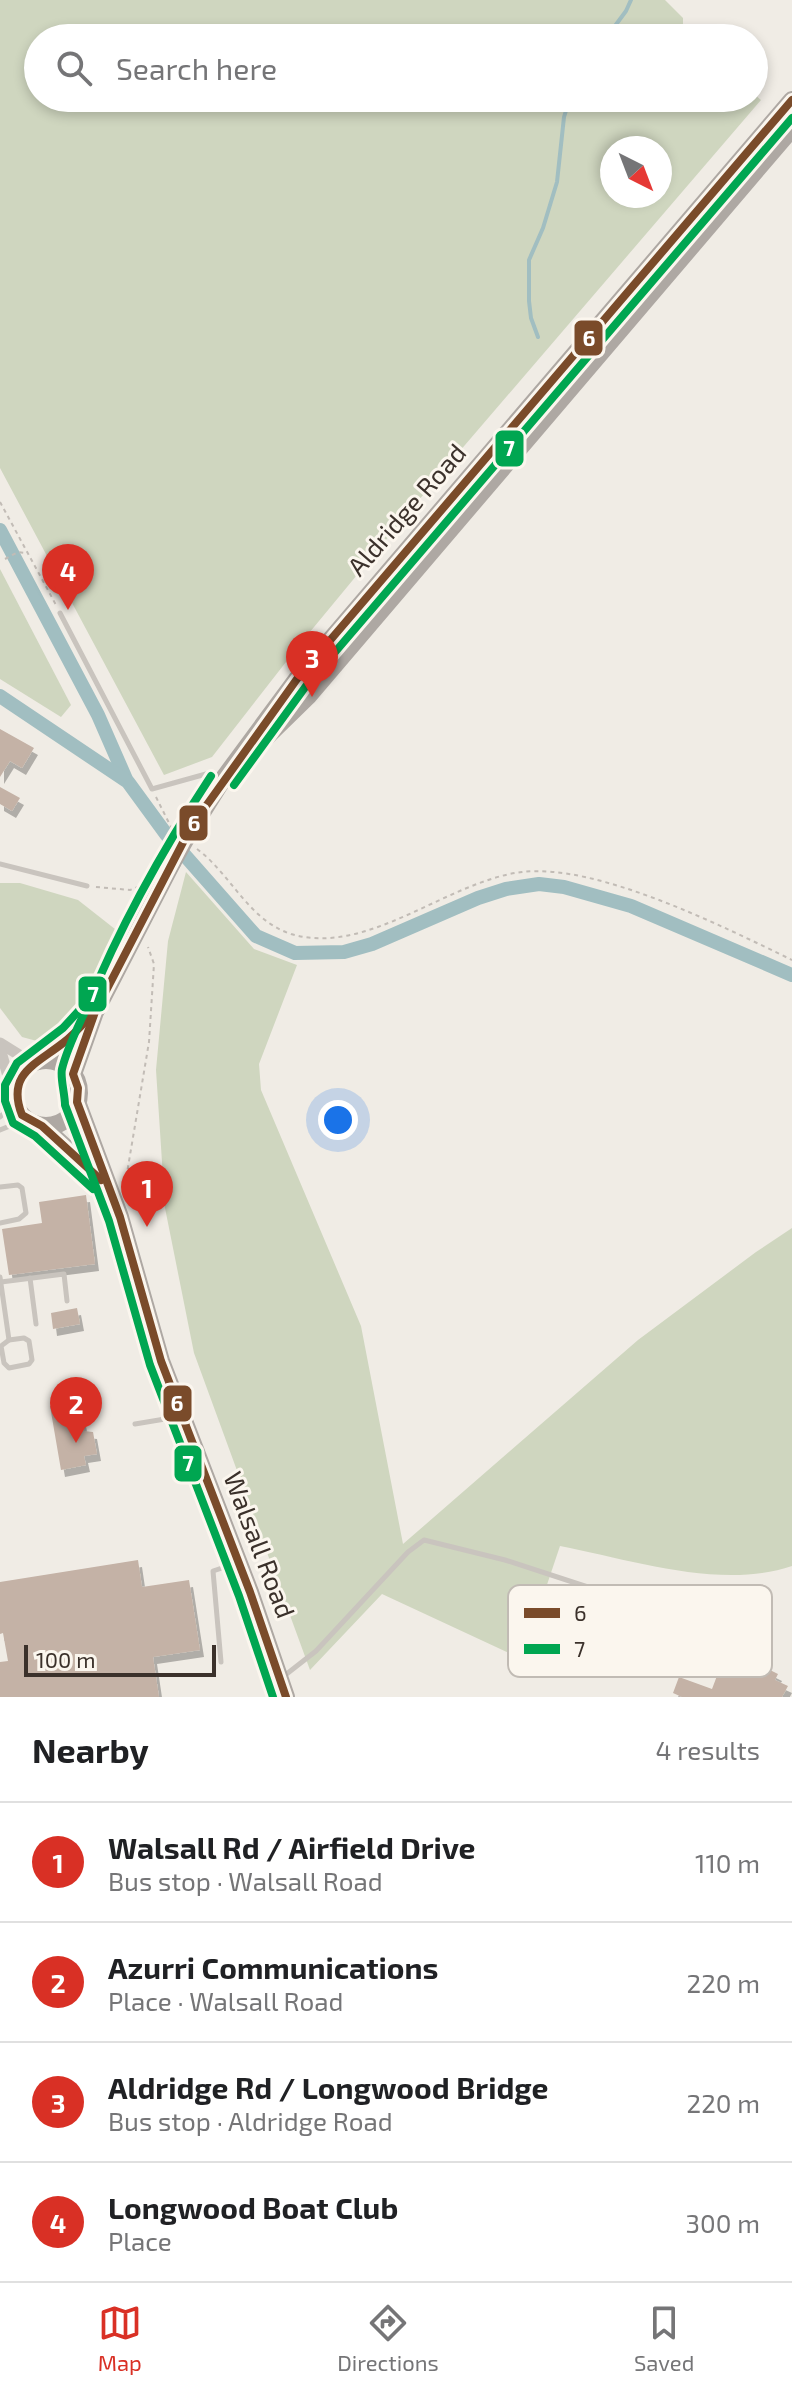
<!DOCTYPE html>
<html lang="en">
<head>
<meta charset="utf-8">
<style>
	:root { --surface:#fff; --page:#f2f2f2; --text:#202124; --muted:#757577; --line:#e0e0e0; --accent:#d93025 }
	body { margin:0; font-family:"Exo 2",sans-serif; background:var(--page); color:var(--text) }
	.compass { position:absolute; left:600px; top:136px; width:72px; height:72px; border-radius:50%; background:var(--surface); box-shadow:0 4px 12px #0003; rotate:138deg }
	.scale { position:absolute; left:24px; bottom:20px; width:192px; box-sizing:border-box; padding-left:8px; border:4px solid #3b312b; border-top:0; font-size:22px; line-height:28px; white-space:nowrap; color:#3b312b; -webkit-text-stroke:6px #fbf6ee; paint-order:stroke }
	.you { position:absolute; left:338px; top:1120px; width:28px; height:28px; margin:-20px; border:6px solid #fff; border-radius:50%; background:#1a73e8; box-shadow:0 0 0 12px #1a73e833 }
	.badge { display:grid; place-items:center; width:52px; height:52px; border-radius:50%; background:var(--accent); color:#fff; font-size:26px; font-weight:700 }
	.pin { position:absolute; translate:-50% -66px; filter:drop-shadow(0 2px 4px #0008) }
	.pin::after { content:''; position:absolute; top:42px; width:28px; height:24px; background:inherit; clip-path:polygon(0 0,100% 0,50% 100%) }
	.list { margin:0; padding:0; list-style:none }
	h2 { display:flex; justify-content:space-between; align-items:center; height:104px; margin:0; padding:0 32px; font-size:34px }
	h2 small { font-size:26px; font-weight:400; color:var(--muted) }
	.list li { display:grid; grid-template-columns:52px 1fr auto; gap:24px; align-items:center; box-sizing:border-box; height:120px; padding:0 32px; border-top:2px solid var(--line) }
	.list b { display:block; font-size:30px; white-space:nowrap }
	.list p { margin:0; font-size:26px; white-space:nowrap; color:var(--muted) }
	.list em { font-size:26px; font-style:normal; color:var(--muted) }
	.icon { flex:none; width:44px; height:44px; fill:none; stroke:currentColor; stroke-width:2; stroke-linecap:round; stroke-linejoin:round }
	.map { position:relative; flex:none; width:792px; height:1697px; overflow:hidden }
	.search { position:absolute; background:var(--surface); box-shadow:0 4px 12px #0003; left:24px; right:24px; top:24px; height:88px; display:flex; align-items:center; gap:20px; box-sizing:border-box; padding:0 28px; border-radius:44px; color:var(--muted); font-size:30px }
	.sheet { height:584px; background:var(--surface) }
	nav { display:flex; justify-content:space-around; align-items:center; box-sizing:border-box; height:112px; border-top:2px solid var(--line); background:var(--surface); font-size:22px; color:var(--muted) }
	nav a { display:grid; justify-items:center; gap:4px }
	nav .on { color:var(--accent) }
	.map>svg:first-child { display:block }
</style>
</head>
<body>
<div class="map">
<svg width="792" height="1697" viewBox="0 0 792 1697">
	<defs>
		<filter id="shadow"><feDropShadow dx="4" dy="7" stdDeviation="0" flood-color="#0004"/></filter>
	</defs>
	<rect width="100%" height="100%" fill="#f0ece5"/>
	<g fill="#cfd6bf" fill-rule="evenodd">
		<path d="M0 0H665L683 18V35L686 38H38V98H754V94L761 100 447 466 300 644 212 757 164 775 0 468ZM612 148H660V196H612Z"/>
		<path d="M0 569 71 705 61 717 0 679Z"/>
		<path d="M186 872 254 949 297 965 259 1064 261 1090 361 1326 403 1544 638 1340 756 1252 792 1228V1566C721 1590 632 1560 560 1546L522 1659 382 1594 310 1670 194 1353 165 1208 156 1070 168 941Z"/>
		<path d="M0 883H20L78 900 120 933 65 1028 48 1044 22 1037 0 1008Z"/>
	</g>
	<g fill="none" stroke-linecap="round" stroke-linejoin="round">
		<g stroke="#a1bec1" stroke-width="4">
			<path d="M606 38 626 11 631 0"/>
			<path d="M538 337 531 318 529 301V260L543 228 557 182 564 117 570 98"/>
		</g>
		<g stroke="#a1bec1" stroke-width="14">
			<path d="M0 530 98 715 126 779"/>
			<path d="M0 696 128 782 166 834 256 936 295 953 344 952 372 944 478 898 506 889 539 884 564 887 631 906 792 975"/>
		</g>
	</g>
	<g fill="#c4b2a6" filter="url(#shadow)">
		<path d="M0 729 34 748 22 768 10 761 0 777Z"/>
		<path d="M0 787 20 798 12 811 0 804Z"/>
		<path d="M86 1195 95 1264 9 1275 2 1229 42 1223 39 1202Z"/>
		<path d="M77 1308 80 1324 53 1329 51 1313Z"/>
		<path d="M79 1401 84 1431 93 1432 97 1454 84 1456 86 1465 61 1470 50 1406Z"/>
		<path d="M138 1560 142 1587 189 1580 200 1650 153 1657 159 1697H0V1662L8 1661 3 1633 0 1634V1582Z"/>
		<path d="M731 1639 744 1644 737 1665 763 1676 766 1668 778 1674 775 1680 788 1686 782 1697H682L673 1693 679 1677 712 1689Z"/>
	</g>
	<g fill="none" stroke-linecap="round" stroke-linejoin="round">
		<g stroke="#c2bcb6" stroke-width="2" stroke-dasharray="4 4" stroke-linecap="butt">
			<path d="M0 502 56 605"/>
			<path d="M5 559 18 552 26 553"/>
			<path d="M156 797 173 831"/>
			<path d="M197 849C231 874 248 920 291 934 368 957 447 881 522 872 597 863 724 927 792 960"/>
			<path d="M96 887 130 890 145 884"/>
			<path d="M125 1185 149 1042 154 964 148 947"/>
		</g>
		<g stroke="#c9c4be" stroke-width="5">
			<path d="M60 613 152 789 206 774 217 780"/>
			<path d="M0 864 87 886"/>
			<path d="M0 1117 15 1103"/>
			<path d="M0 1130 27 1119"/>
			<path d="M0 1187 18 1185 22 1188 26 1213 19 1219 0 1223"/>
			<path d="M0 1277 9 1340"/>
			<path d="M30 1278 36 1324"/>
			<path d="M1 1282 64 1274 67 1301"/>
			<path d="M24 1338 29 1341 32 1360 29 1364 9 1368 4 1363 1 1346 9 1340Z"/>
			<path d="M135 1424 177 1417"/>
			<path d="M221 1662 213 1571 234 1564"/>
			<path d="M284 1676 316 1651 408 1552 424 1540 505 1560 597 1590 670 1605 710 1617"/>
		</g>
		<g stroke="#c9c4be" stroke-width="11">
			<path d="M0 1043 32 1063"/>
			<path d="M0 1048 13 1094"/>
		</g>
		<g stroke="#aea8a3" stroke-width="18">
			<path d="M263 740 309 695 792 128"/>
			<path d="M186 838 221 782 297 679 792 100"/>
			<circle cx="46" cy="1093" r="33"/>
			<path d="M38 1061 67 1040 90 1017"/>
			<path d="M73 1074 95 1012 172 863"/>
			<path d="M77 1102 120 1217 161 1361 250 1592 286 1697"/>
			<path d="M42 1126 104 1183"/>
		</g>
		<path stroke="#aea8a3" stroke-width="18" d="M172 863 186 838"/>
		<defs>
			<g id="bus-1">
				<path d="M94 1012C84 1023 75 1034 63 1043 35 1065 6 1074 22 1115L42 1126 101 1180"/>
				<path d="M286 1697 250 1592 161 1361 120 1217 77 1102 78 1088 73 1074 95 1012 191 827 297 679 792 100"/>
			</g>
			<g id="bus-2">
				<path d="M211 776C163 849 120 926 87 1007 78 1027 67 1048 62 1069 60 1077 65 1095 65 1105L109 1221 150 1365 239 1596 273 1697"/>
				<path d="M234 785 306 686 792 118"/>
				<path d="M85 1004 63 1028 17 1063 5 1085V1101L13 1123 35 1136 93 1189"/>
			</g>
		</defs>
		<use href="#bus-1" stroke="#fbf6ee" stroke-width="14"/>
		<use href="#bus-2" stroke="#fbf6ee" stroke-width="14"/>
		<use href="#bus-1" stroke="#7a4b2a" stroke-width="8"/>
		<use href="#bus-2" stroke="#00a651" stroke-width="8"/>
	</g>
	<g text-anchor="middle" stroke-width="6" stroke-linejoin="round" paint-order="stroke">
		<g font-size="26" fill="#3b312b" stroke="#fbf6ee">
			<text transform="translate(407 510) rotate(-49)" y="9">Aldridge Road</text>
			<text transform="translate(259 1545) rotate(69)" y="9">Walsall Road</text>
		</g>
	</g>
	<rect x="508" y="1585" width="264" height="92" rx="12" fill="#fbf6ee" stroke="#c1bbb4" stroke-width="2"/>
	<rect x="524" y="1608" width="36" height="10" fill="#7a4b2a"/>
	<rect x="524" y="1644" width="36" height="10" fill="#00a651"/>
	<g font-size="22" fill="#3b312b">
		<text x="574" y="1621">6</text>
		<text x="574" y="1657">7</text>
	</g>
	<g stroke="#fbf6ee" stroke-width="3">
		<rect x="573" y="319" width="31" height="38" rx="8" fill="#7a4b2a"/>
		<rect x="494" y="429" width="31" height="39" rx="8" fill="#00a651"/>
		<rect x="178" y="804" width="31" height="38" rx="8" fill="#7a4b2a"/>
		<rect x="77" y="975" width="31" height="38" rx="8" fill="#00a651"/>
		<rect x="162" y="1384" width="31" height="39" rx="8" fill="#7a4b2a"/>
		<rect x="173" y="1444" width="30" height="39" rx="8" fill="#00a651"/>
	</g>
	<g font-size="22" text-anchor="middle" font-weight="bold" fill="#fff">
		<text x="589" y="346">6</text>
		<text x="509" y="456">7</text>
		<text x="194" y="831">6</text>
		<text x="93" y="1002">7</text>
		<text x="177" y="1411">6</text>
		<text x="188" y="1471">7</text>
	</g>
</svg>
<svg class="compass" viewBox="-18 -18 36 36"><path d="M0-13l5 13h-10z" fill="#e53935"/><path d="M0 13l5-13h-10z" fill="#757577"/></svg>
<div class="scale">100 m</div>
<div class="you"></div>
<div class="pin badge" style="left:147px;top:1227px">1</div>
<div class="pin badge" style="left:76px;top:1443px">2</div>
<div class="pin badge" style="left:312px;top:697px">3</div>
<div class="pin badge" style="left:68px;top:610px">4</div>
<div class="search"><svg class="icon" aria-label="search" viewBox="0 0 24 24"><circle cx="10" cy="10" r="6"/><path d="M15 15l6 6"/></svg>Search here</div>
</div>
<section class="sheet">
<h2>Nearby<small>4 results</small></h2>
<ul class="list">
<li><span class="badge">1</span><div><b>Walsall Rd / Airfield Drive</b><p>Bus stop · Walsall Road</p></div><em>110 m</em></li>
<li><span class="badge">2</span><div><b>Azurri Communications</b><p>Place · Walsall Road</p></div><em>220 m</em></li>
<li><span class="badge">3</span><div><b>Aldridge Rd / Longwood Bridge</b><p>Bus stop · Aldridge Road</p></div><em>220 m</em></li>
<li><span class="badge">4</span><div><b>Longwood Boat Club</b><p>Place</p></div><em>300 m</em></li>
</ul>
</section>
<nav>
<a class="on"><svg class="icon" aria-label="map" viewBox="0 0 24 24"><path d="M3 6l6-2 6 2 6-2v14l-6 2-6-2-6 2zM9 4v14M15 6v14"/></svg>Map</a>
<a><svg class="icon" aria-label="directions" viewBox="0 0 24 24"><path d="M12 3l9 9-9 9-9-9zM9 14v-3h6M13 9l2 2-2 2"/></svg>Directions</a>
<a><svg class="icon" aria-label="saved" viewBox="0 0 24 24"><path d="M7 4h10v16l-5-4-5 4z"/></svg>Saved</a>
</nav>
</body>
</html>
